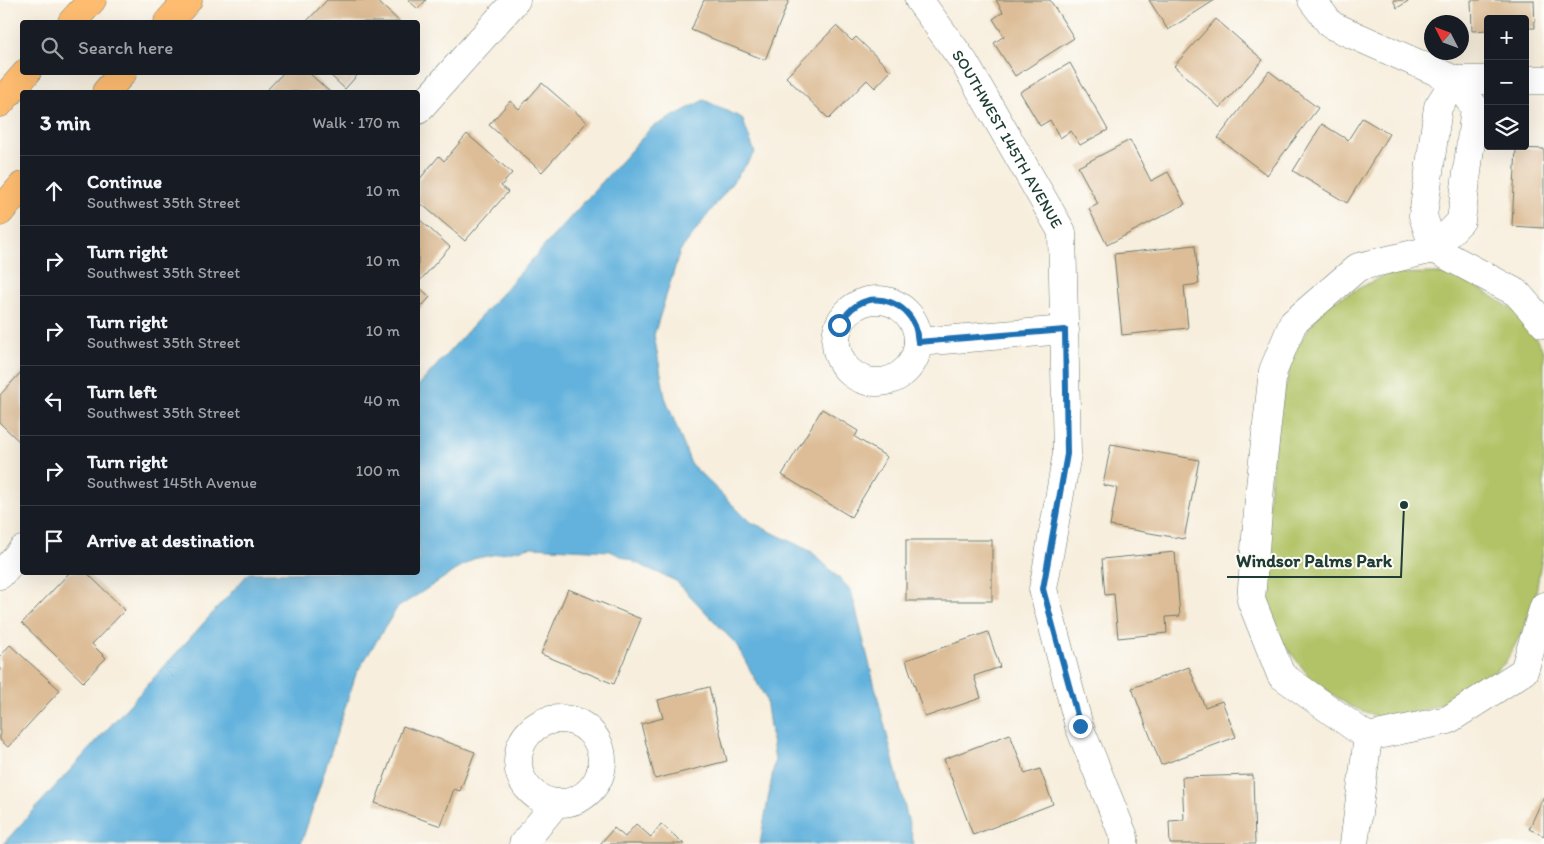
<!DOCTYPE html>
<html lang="en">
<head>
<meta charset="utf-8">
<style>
	:root { --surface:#171b24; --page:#20242c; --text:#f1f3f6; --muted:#9ea1a6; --line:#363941 }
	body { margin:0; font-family:Itim,sans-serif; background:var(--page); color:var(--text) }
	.controls { position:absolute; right:15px; top:15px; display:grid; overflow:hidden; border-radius:5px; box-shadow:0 5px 20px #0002 }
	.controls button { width:45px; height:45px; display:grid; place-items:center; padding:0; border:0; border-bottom:1px solid var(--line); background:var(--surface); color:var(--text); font:25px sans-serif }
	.compass { position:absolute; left:1424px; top:15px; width:45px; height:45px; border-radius:50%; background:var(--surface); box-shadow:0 5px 20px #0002; rotate:312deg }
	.stop { position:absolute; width:15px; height:15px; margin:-11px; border:4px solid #1f6fb2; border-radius:50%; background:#fff }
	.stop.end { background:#1f6fb2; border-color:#fff; box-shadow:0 1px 5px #0008 }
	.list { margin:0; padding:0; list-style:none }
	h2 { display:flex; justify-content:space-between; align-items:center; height:65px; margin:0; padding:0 20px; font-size:21px }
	h2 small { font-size:16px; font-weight:400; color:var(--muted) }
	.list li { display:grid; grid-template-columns:32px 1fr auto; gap:15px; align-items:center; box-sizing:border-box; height:70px; padding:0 20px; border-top:1px solid var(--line) }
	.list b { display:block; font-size:19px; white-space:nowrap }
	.list p { margin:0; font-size:16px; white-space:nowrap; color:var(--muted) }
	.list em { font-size:16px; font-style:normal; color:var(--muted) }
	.icon { flex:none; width:28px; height:28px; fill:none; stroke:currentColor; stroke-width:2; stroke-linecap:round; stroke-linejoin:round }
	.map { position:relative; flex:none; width:1544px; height:844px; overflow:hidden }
	.search { position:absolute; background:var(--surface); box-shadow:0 5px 20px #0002; left:20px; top:20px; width:400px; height:55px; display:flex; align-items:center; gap:12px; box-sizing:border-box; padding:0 18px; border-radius:5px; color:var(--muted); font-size:19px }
	.panel { position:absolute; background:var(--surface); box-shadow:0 5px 20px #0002; left:20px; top:90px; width:400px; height:485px; border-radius:5px }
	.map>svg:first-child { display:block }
</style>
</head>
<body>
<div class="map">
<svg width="1544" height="844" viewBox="0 0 1544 844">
	<rect width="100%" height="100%" fill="#fdfcf7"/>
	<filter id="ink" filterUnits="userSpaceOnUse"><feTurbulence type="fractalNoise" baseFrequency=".02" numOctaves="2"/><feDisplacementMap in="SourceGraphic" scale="10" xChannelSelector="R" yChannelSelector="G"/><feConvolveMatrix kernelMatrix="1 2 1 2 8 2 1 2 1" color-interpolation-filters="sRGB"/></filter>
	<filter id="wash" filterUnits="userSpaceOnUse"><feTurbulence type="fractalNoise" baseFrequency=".0096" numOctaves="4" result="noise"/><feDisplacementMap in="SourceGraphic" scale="20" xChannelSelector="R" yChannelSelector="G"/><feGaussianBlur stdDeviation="1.12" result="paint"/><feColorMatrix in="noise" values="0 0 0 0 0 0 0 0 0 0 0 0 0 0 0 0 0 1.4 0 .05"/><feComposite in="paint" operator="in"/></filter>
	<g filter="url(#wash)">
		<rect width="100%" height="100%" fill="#f7eedd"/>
		<path fill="#b1c366" stroke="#68804d" d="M1433 273 1462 277 1520 314 1541 346 1544 354V546L1536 592 1524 629 1505 663 1465 697 1388 721 1348 705 1312 680 1268 624 1261 577 1276 426 1294 351 1324 306 1387 274Z"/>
		<path fill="#63b2dd" stroke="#417888" d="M704 100 742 118 755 153 680 251 654 335 665 397 691 464 749 521 812 552 851 590 914 844H760L775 760 766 699 736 644 676 581 610 551 531 547 473 559 397 608 356 674 301 844H3L249 573 418 572V386L651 128Z"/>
		<g id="blocks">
			<g fill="#ddbd97">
				<path d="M327 0H376L400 22H306Z"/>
				<path d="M408 0H426L418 9Z"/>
				<path d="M704 0H789L765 60 691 30Z"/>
				<path d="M996 0H1050L1074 38 1015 76 994 43 1004 36 993 19 1003 12Z"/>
				<path d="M1149 0H1215L1168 30Z"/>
				<path d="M1393 0H1410L1397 8Z"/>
				<path d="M1471 0H1534L1535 28H1525V19H1488V30L1472 31Z"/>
				<path d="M1216 19 1263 60 1220 108 1174 66Z"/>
				<path d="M836 26 852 41 856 37 891 71 875 88 867 80 829 119 786 77Z"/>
				<path d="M1070 63 1108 130 1080 145 1071 131 1060 138 1050 120 1040 126 1020 92Z"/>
				<path d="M1269 71 1318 108 1267 175 1218 138Z"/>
				<path d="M284 72H308L330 92H265Z"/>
				<path d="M327 72H360L345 89Z"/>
				<path d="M542 83 587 122 542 172 489 125 510 101 519 109Z"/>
				<path d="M1362 118 1389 134 1347 203 1293 171 1322 124 1348 140Z"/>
				<path d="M467 134 512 173 501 186 508 192 465 241 418 201V181L439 156 444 161Z"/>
				<path d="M1130 140 1151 181 1168 172 1185 204 1107 245 1089 209 1098 204 1078 167Z"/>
				<path d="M1516 148 1544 149V228L1512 226Z"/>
				<path d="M418 218 450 247 418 283Z"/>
				<path d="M1195 245 1199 284 1184 286 1188 328 1122 335 1114 254Z"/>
				<path d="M418 286 430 297 418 311Z"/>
				<path d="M22 371V444L0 423V395Z"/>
				<path d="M822 409 858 431 855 437 887 457 851 517 782 475Z"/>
				<path d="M1111 444 1199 460 1184 539 1110 526 1117 488 1103 485Z"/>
				<rect x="906" y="540" width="86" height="61"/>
				<path d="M1175 552 1180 616 1166 617 1167 633 1118 638 1114 594 1105 595 1102 559Z"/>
				<path d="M70 572H86L125 610 92 644 106 658 83 682 22 623Z"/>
				<path d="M568 589 641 619 614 684 541 654Z"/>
				<path d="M988 632 1000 667 974 676 981 698 925 717 906 660Z"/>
				<path d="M10 645 60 690 8 747 0 740V656Z"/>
				<path d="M1189 667 1205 707 1222 701 1236 737 1161 765 1132 688Z"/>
				<path d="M709 687 727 761 655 779 641 724 663 718 658 700Z"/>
				<path d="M403 726 475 752 460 791 454 789 441 826 375 803Z"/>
				<path d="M1010 734 1025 774 1040 769 1053 804 973 835 944 759Z"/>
				<path d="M1253 775 1255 844H1170L1169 821 1184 820 1182 777Z"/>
				<path d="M1544 796V836L1529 829Z"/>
				<path d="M636 824 651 837 661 824 684 844H600L614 828 625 837Z"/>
			</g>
		</g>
	</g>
	<g filter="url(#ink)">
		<use href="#blocks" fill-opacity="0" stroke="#6b7b6f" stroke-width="1"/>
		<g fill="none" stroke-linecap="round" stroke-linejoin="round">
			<defs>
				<g id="street">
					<path id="s1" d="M919 0 964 62 1062 232 1067 454 1043 589 1079 726 1124 837V844"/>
					<path d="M1312 0 1331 25 1455 80H1488"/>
					<path d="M1455 80 1475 108 1461 221 1434 249 1423 216 1438 107Z"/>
					<path d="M1525 80H1544"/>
					<path d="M418 110 516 0"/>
					<circle cx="877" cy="341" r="41"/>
					<path d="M1544 324 1517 293 1434 249 1358 267 1293 323 1273 371 1260 487 1251 600 1281 675 1368 737 1448 720 1524 671 1544 606"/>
					<path d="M918 342 1065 330"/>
					<path d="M0 575 22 550"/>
					<circle cx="560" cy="761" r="42"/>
					<path d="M523 844 556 803"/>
					<path d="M1354 844 1368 737"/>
				</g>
				<g id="primary">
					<path d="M72 22 92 0"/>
					<path d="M168 22 188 0"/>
					<path d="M106 92 123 72"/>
					<path d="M0 103 27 72"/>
					<path d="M0 212 22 186"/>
				</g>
			</defs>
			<use href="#street" stroke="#6b7b6f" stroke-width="29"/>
			<use href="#primary" stroke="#6b7b6f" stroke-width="29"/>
			<use href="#street" stroke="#fff" stroke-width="28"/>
			<use href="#primary" stroke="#fdbc6f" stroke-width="28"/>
		</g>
	</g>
	<g fill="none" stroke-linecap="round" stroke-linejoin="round" filter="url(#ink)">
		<path stroke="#1f6fb2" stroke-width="6" d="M839 325C844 317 849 310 857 305 879 292 906 304 915 326 917 331 917 337 918 342L1065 330 1067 454 1043 589 1080 726"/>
	</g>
	<g text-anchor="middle" stroke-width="4" stroke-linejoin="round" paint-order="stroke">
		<g font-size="16" fill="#1f3d34" stroke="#fdfcf7">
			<text dy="6" stroke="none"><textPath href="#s1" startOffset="165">SOUTHWEST 145TH AVENUE</textPath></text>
		</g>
	</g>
	<path fill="none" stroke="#1f3d34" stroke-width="2" d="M1404 505L1401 577H1227"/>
	<circle fill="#1f3d34" stroke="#fdfcf7" stroke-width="2" cx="1404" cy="505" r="5"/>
	<g font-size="18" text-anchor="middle" font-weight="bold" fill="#1f3d34" stroke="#fdfcf7" stroke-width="4" stroke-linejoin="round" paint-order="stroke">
		<text x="1314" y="567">Windsor Palms Park</text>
	</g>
</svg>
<div class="controls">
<button>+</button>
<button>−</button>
<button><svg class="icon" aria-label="layers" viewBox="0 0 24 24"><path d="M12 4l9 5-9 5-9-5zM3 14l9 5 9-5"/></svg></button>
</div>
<svg class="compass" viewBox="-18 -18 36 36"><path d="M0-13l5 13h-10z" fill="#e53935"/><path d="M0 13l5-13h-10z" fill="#9ea1a6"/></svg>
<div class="stop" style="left:839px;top:325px"></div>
<div class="stop end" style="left:1080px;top:726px"></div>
<div class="search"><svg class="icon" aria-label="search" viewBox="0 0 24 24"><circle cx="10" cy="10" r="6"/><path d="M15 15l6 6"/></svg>Search here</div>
<section class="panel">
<h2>3 min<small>Walk · 170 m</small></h2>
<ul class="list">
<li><svg class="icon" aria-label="ahead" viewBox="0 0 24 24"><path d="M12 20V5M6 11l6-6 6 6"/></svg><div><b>Continue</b><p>Southwest 35th Street</p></div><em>10 m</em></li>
<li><svg class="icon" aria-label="right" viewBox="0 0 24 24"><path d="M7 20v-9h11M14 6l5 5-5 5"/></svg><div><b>Turn right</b><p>Southwest 35th Street</p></div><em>10 m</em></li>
<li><svg class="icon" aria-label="right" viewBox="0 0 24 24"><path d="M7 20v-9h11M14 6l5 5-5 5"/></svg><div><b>Turn right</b><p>Southwest 35th Street</p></div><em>10 m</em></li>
<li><svg class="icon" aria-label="left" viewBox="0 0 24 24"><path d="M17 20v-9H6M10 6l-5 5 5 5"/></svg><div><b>Turn left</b><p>Southwest 35th Street</p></div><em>40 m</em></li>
<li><svg class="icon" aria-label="right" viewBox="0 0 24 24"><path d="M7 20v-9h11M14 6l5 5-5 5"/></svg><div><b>Turn right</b><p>Southwest 145th Avenue</p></div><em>100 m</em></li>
<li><svg class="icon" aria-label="arrive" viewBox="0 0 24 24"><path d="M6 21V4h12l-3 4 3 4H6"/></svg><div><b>Arrive at destination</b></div></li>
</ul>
</section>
</div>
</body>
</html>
